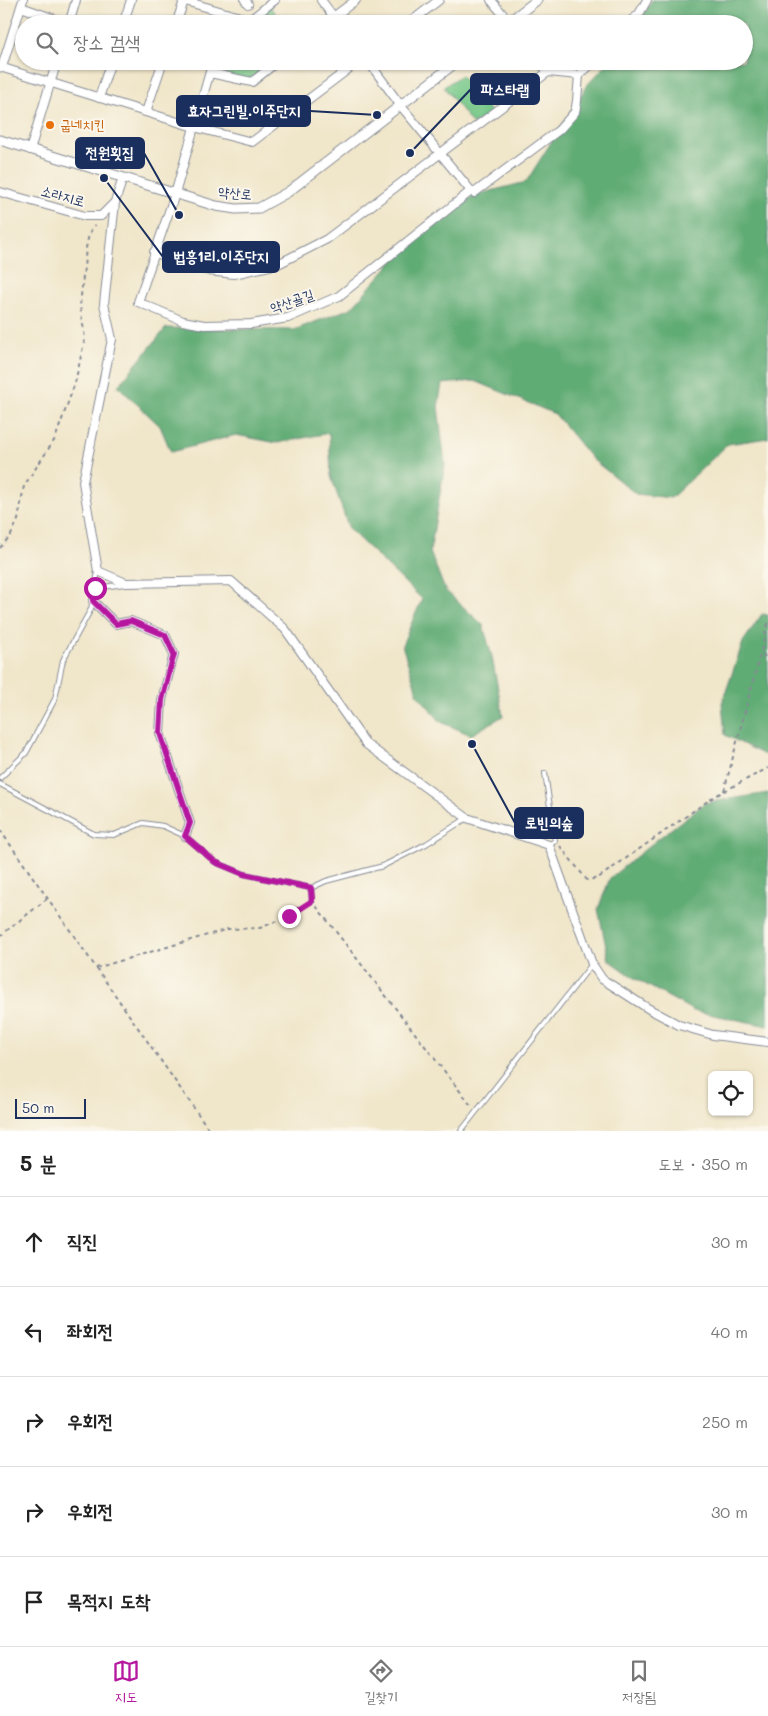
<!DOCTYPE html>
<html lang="ko">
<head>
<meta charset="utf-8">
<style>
	:root { --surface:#fff; --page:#f2f2f2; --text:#222; --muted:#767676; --line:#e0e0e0; --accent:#b5179e }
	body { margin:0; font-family:Mali,"Poor Story",sans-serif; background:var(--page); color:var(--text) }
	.controls { position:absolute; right:15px; bottom:15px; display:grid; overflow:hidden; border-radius:8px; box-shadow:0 1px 4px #0004 }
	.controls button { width:45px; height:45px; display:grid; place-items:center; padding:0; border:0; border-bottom:1px solid var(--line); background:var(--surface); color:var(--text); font:25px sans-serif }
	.scale { position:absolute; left:15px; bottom:12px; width:71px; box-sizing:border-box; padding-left:5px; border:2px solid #1b2f5e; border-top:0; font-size:14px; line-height:18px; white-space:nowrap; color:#1b2f5e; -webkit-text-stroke:4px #fbf7ec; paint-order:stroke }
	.stop { position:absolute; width:15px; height:15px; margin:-11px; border:4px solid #b5179e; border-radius:50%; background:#fff }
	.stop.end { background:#b5179e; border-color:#fff; box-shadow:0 1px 5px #0008 }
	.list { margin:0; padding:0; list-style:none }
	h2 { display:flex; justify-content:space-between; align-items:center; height:65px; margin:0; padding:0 20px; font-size:21px }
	h2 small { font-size:16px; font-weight:400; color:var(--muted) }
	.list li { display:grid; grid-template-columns:32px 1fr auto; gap:15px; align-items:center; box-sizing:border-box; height:90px; padding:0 20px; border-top:1px solid var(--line) }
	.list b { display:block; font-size:19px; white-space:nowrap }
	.list em { font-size:16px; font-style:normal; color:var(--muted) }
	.icon { flex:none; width:28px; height:28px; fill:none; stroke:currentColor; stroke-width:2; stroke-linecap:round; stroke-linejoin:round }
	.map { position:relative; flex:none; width:768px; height:1131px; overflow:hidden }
	.search { position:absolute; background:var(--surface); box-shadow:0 1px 4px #0004; left:15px; right:15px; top:15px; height:55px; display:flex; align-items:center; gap:12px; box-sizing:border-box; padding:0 18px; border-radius:28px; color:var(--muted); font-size:19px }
	.sheet { height:515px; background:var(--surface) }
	nav { display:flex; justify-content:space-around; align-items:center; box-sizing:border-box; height:70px; border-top:1px solid var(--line); background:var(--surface); font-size:14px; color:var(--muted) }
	nav a { display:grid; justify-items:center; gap:2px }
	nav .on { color:var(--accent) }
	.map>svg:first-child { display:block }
</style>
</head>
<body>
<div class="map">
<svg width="768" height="1131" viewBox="0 0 768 1131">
	<rect width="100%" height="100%" fill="#fbf7ec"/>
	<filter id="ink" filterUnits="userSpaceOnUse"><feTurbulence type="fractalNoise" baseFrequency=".02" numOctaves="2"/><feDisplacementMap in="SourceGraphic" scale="10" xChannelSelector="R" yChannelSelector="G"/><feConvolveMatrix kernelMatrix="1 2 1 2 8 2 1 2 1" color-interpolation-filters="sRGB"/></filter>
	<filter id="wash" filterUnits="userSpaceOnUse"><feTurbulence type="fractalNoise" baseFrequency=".0096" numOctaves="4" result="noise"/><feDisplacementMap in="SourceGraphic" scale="20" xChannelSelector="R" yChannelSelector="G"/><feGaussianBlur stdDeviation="1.12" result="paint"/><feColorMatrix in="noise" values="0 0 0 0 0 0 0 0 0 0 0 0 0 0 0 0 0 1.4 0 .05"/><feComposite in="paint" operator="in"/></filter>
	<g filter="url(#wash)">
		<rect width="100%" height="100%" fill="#f0e6ca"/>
		<g fill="#77c889" stroke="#497c74">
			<path d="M269 5 284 24H224L227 13 250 20Z"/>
			<path d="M213 61H278L252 82 210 73Z"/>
			<path d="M461 75 491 112 473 125 444 87Z"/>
		</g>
		<g fill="#61ac75" stroke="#3e6e6a">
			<path d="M652 0H768V438L728 444 671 498 636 494 592 459 555 414 475 381 442 384 438 407 445 464 430 552 445 590 483 625 492 657 503 716 471 735 441 722 418 695 402 645 422 599 349 529 331 476 329 433 277 443 236 435 171 452 160 426 118 386 166 328 294 330 351 308 426 224 475 195 526 182 588 84 610 61H744V24H638Z"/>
			<path d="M762 614 768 615V752L765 755 725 735 722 703 743 642Z"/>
			<path d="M768 793V1026L694 1011 636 979 609 960 598 909 610 878 659 838 705 803Z"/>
		</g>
	</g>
	<g filter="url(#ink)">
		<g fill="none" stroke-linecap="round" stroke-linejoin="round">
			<defs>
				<g id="service">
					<path d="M95 588 125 584"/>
					<path d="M545 773 555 841 549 845"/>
					<path d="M0 778 26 753 55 699 63 660 91 609 98 571"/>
					<path d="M0 784 94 834 114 835 143 823 163 826 185 836 215 862 244 874 311 888 326 881 383 866 426 844 467 818"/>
					<path d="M311 888 312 901"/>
					<path d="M461 1131 592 964"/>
				</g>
				<g id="minor">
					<path d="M182 0 250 20 275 0"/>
					<path d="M245 0 248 4"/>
					<path d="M321 0 339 24"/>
					<path d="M491 0 511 24"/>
					<path d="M21 7 69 24"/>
					<path d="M69 24 76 0"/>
					<path d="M123 24 131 0"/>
					<path d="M176 24 184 1"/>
					<path d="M224 24 227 13"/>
					<path d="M324 24 356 0"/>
					<path d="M408 24 439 0"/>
					<path d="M627 24 639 14 647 0"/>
					<path d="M213 61 175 194 138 302 183 321 204 325 251 324 288 318 339 296 471 191 401 106 368 61"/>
					<path d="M539 61 548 72"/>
					<path d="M0 67 194 127 252 142 359 61"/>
					<path d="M2 67 23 0"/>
					<path d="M210 73 252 82 278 61"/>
					<path d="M99 98 111 61"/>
					<path d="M146 112 163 61"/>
					<path d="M30 150 57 61"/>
					<path d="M123 178 115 202 104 304 112 339 83 482 98 571 126 583 231 581 285 629 366 744 467 818 549 845 592 964 602 979 649 1009 679 1025 713 1035 768 1042"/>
					<path d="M471 191 474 193 559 130 575 112 577 101 579 75 595 61"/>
					<path d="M0 192 85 216H101L115 202"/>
					<path d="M154 252 188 266 209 271 234 274 278 264 327 239 548 72 579 75"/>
					<path d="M93 601 116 624 131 621 165 635 174 654 162 700 160 733 190 823 185 836"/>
				</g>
				<g id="tertiary">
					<path d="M506 24 537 0"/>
					<path d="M0 140 216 206 236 209 259 208 288 192 458 61"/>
				</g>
			</defs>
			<use href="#service" stroke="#868a94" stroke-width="6"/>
			<use href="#minor" stroke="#868a94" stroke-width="10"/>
			<use href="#tertiary" stroke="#868a94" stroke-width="11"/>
			<g stroke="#868a94" stroke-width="2" stroke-dasharray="4 4" stroke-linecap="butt">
				<path d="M0 548 11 535 18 520 24 486 55 439 75 383 85 338 80 306 86 248 89 234 95 225"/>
				<path d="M768 623 761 651 768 661"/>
				<path d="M724 791 761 651"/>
				<path d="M0 830 210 1131"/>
				<path d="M560 846 587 880 598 878 715 796 768 768"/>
				<path d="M316 906 473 1108"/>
				<path d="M0 936 48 898"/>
				<path d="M96 968 228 929 260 928 289 916 307 904"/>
			</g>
			<use href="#service" stroke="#fff" stroke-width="4"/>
			<use href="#minor" stroke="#fff" stroke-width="8"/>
			<use href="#tertiary" stroke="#fff" stroke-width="9"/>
		</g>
	</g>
	<g fill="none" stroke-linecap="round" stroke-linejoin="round" filter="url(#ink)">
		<path stroke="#b5179e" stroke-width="6" d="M95 588 93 601 116 624 131 621 165 635 174 654 162 700 160 733 190 823 185 836 215 862 244 874 311 888 312 901 289 916"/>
	</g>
	<circle fill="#e8710a" stroke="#fbf7ec" stroke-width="2" cx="50" cy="125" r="5"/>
	<g text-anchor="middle" stroke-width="4" stroke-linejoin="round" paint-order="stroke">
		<g font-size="14" fill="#c56008" stroke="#fbf7ec" text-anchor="start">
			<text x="60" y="130">굽네치킨</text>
		</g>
		<g font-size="14" fill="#1b2f5e" stroke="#fbf7ec">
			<text transform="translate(235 193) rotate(5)" y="5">약산로</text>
			<text transform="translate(63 196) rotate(15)" y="5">소라지로</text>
			<text transform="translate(292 301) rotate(-19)" y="5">약산골길</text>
		</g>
	</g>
	<path fill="none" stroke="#1b2f5e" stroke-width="2" d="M410 153L471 89M377 115L310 111M179 215L144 153M104 178L163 257M472 744L515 823"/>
	<g fill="#1b2f5e" stroke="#fbf7ec" stroke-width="2">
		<circle cx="410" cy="153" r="5"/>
		<circle cx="377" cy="115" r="5"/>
		<circle cx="179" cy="215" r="5"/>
		<circle cx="104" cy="178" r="5"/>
		<circle cx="472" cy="744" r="5"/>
	</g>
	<g fill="#1b2f5e" stroke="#1b2f5e" stroke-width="2">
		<rect x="471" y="74" width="68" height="30" rx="5"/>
		<rect x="177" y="96" width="133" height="30" rx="5"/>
		<rect x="76" y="138" width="68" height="30" rx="5"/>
		<rect x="163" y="242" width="116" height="30" rx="5"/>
		<rect x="515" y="808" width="68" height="30" rx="5"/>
	</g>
	<g font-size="15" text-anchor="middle" font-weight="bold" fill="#fff">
		<text x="505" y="95">파스타랩</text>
		<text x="244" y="116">효자그린빌.이주단지</text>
		<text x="110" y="158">전원횟집</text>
		<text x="221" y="262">법흥1리.이주단지</text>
		<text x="549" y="828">로빈의숲</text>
	</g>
</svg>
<div class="controls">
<button><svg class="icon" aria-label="locate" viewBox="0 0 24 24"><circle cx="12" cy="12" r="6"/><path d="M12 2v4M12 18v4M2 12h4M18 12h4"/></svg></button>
</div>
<div class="scale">50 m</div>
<div class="stop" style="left:95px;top:588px"></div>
<div class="stop end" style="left:289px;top:916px"></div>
<div class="search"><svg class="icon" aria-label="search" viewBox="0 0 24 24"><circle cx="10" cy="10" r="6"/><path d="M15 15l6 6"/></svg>장소 검색</div>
</div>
<section class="sheet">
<h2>5 분<small>도보 · 350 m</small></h2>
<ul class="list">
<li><svg class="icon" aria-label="ahead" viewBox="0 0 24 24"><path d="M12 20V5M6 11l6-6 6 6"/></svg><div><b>직진</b></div><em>30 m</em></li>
<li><svg class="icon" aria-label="left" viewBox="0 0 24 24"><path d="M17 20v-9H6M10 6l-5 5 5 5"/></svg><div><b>좌회전</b></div><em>40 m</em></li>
<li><svg class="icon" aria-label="right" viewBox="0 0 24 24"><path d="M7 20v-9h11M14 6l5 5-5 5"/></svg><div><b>우회전</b></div><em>250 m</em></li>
<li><svg class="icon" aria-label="right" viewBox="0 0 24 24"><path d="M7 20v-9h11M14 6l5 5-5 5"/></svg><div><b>우회전</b></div><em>30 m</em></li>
<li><svg class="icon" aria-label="arrive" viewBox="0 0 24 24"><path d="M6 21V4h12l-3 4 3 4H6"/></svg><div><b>목적지 도착</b></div></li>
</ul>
</section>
<nav>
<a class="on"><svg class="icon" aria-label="map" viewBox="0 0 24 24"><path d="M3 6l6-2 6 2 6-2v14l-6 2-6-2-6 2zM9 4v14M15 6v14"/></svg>지도</a>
<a><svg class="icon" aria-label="directions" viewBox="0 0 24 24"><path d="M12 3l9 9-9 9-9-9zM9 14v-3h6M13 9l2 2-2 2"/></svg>길찾기</a>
<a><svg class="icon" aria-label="saved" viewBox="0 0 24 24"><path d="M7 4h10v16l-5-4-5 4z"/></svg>저장됨</a>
</nav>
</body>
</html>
